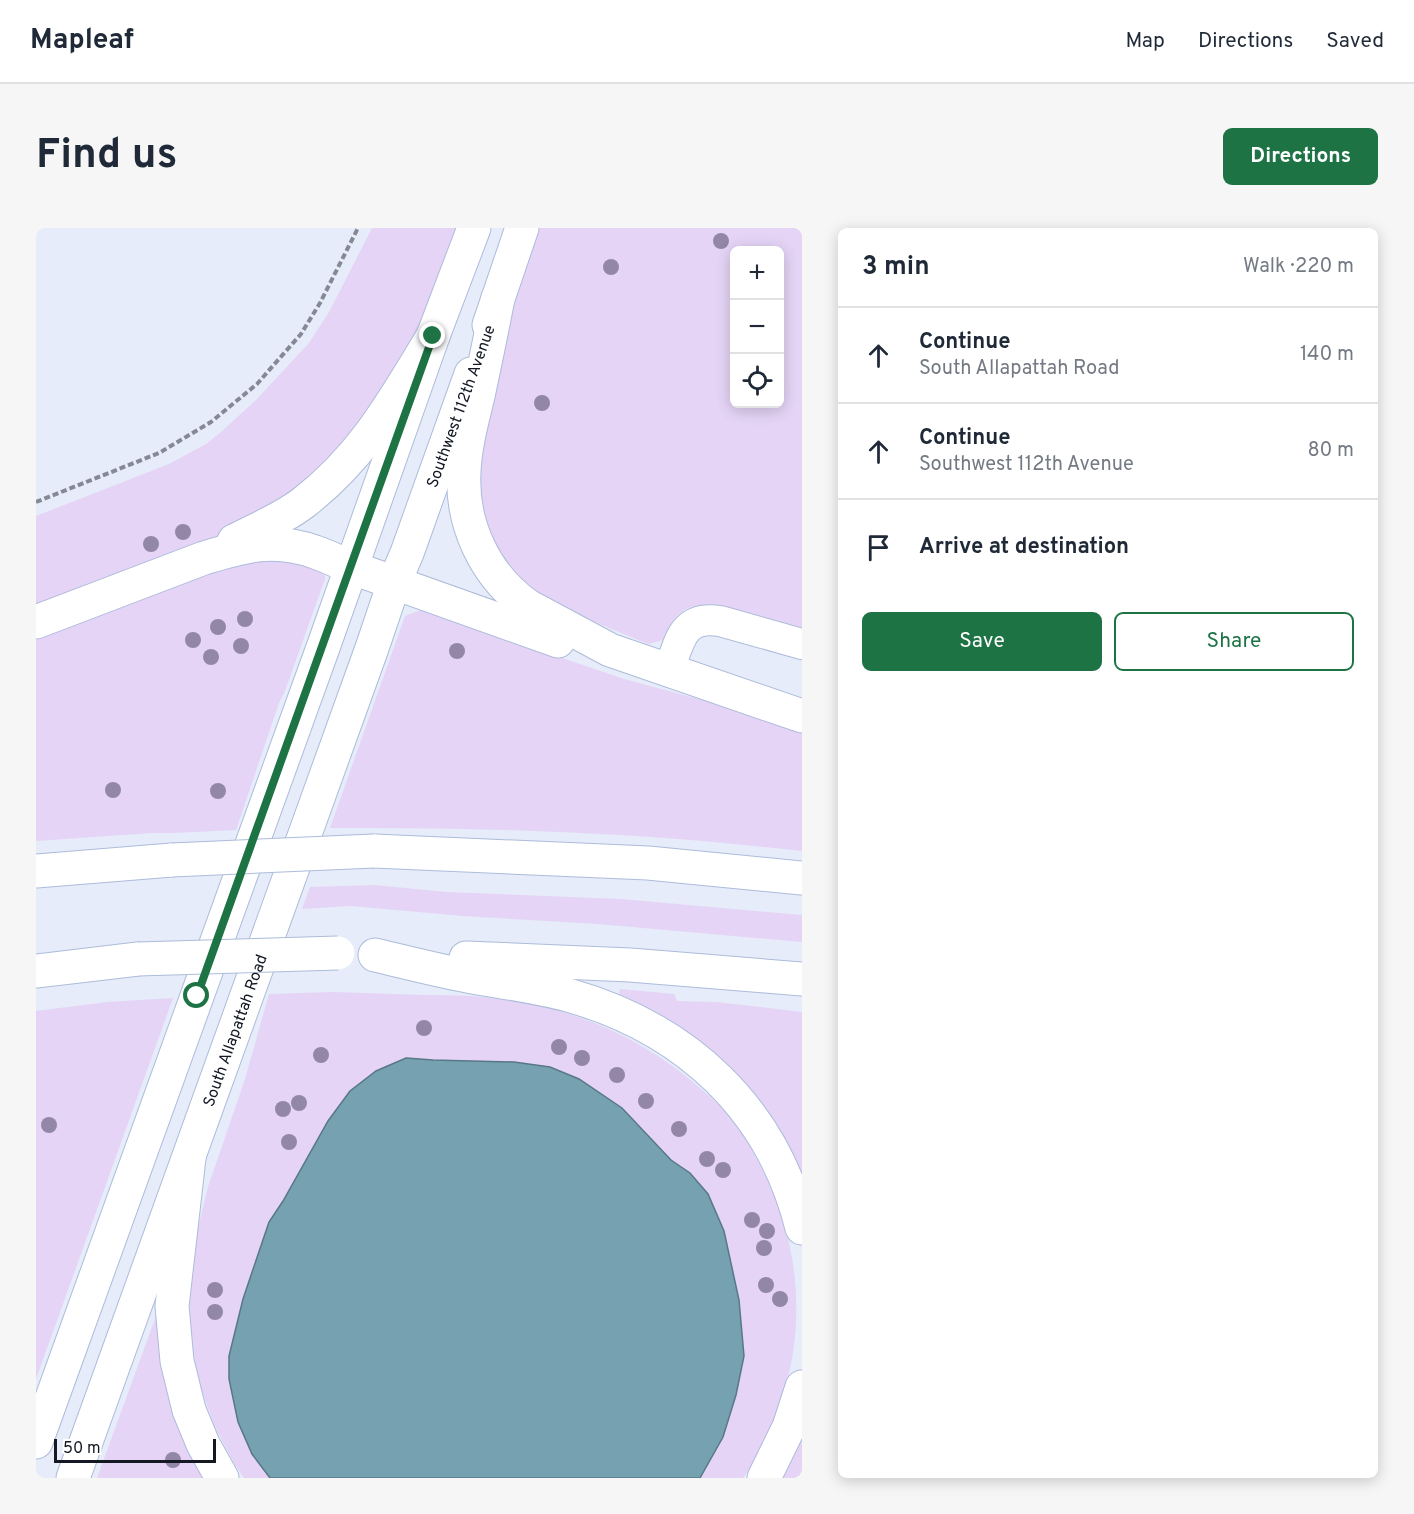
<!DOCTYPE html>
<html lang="en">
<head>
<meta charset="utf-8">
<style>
	:root { --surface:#fff; --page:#f6f6f7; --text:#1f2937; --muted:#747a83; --line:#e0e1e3; --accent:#1e7345 }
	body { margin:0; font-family:Overpass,sans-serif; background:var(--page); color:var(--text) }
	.controls { position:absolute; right:18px; top:18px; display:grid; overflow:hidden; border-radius:9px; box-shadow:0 3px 15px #0003 }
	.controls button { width:54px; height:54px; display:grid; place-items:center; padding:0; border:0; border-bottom:2px solid var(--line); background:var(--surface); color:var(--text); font:30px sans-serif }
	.scale { position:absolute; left:18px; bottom:15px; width:162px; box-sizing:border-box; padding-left:6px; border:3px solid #131823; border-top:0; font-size:16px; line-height:21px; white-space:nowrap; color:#131823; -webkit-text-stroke:4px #fff; paint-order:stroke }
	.stop { position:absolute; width:18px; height:18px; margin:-14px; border:4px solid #1e7345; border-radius:50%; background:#fff }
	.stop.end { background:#1e7345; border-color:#fff; box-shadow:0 2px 6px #0008 }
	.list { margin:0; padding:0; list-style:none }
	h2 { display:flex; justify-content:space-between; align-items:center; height:78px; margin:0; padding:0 24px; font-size:26px }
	h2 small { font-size:20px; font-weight:400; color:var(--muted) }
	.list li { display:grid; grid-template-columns:39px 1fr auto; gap:18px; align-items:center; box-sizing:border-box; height:96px; padding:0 24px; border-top:2px solid var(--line) }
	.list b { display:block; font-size:22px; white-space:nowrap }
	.list p { margin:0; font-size:20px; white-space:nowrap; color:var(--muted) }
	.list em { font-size:20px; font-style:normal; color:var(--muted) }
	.actions { display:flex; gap:12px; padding:18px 24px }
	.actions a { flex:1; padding:14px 0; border:2px solid var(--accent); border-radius:9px; text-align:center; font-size:21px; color:var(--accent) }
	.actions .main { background:var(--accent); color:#fff }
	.icon { flex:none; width:33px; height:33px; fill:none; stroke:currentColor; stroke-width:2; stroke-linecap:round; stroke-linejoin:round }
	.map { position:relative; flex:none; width:766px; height:1250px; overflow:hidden; border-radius:9px }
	header { display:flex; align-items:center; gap:36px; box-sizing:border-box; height:84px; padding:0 30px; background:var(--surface); border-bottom:2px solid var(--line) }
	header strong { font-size:28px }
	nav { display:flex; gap:33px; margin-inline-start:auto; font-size:21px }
	.intro { display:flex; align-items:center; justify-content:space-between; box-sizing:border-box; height:144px; padding:0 36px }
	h1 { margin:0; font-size:42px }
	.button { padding:15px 27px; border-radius:9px; background:var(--accent); color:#fff; font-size:21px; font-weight:700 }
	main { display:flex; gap:36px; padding:0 36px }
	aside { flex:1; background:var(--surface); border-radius:9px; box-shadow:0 3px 15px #0003 }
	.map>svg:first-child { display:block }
</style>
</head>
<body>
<header>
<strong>Mapleaf</strong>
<nav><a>Map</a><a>Directions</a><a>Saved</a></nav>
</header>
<div class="intro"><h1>Find us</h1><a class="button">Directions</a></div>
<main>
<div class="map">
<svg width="766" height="1250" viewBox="0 0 766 1250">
	<rect width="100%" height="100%" fill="#e6ecf9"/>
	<g fill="#e5d4f6" fill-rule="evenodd">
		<path d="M336 0H426L416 25 361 145 341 178 278 251 200 301 0 379V288L133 236 170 216 185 204 219 173 273 115 293 84Z"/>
		<path d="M500 0H766V402L675 377C659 376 645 380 636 394 633 400 631 407 627 412L612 416 561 395 540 389 510 376 464 338 435 265 484 45ZM698 22H744V176H698Z"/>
		<path d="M262 330 286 344 289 348V351L249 463 243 475 200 602 138 605H116L0 613V404L199 331Z"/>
		<path d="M385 382 588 451 730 489 766 501V623C609 605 452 599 294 600L369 388Z"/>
		<path d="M338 657 411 664 585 671 766 687V714L562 696 427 688 315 678 266 681 274 659Z"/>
		<path d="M584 761 638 766 641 773 680 774 766 784V959L653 806 619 783 583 766Z"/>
		<path d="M297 764C328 765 358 766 388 767 403 767 419 767 434 768 461 770 488 775 515 780 525 783 535 787 545 790 593 807 635 833 672 867 683 877 695 887 704 900 711 910 715 921 721 932 740 967 753 1003 758 1043 765 1102 756 1158 729 1211 722 1225 716 1238 707 1250H664L687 1209 700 1167 708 1128 703 1072 688 1003 672 966 654 945 635 932 612 907 514 839 478 834 397 832 370 830 292 893 247 973 233 994 207 1071 193 1128V1151L202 1194 216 1226 234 1250H208L199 1237 179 1199 160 1147 153 1111 152 1066 158 1015 172 959 209 851 233 766Z"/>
		<path d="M137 770 0 1151V783L71 774Z"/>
		<path d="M120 1088 126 1089 174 1250H61Z"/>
		<path d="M766 1199V1250H741Z"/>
	</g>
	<path fill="#75a1b0" stroke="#587886" stroke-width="1.5" d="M370 830 397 832 478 834 514 839 543 851 586 880 635 932 654 945 672 966 688 1003 703 1072 708 1128 700 1167 687 1209 664 1250H234L216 1226 202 1194 193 1151V1128L207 1071 233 994 247 973 292 893 314 863 340 843Z"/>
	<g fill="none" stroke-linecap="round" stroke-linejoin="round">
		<defs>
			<path id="minor" d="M633 442C644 413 646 387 684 393L766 416"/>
			<g id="major">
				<path d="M453 97 486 0"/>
				<path d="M0 1214 289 414 397 108 438 0"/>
				<path id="s1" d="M37 1250 336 420 358 355 371 325 435 146"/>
			</g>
			<g id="highway">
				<path d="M462 70C456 102 449 135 442 168 436 193 429 218 428 244 425 296 449 348 492 378L574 422 766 488"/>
				<path d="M198 313C221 301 246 291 267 275 328 228 358 172 397 108"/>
				<path d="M0 394 168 330C208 318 238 309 279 324 291 328 303 334 314 339L522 413"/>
				<path d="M338 623 612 635 766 650"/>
				<path d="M0 643 136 632"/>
				<path d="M339 727C373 735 407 744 442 750 472 755 502 759 532 767 649 800 736 879 766 1000"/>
				<path d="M430 730 594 737 766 751"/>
				<path d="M0 743 102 731"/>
				<path d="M153 930 136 1078 141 1133 153 1182 167 1216 186 1250"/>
				<path d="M728 1250 753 1199 766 1159"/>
			</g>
		</defs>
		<use href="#minor" stroke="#acbcda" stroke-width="32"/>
		<use href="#major" stroke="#acbcda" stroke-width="35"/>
		<use href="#highway" stroke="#acbcda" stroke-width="35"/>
		<path stroke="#848995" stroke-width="4" stroke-dasharray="6 3" stroke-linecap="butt" d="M0 274 123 225 175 194 221 156 265 106 284 75 322 0"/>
		<use href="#minor" stroke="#fff" stroke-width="30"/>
		<use href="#major" stroke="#fff" stroke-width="33"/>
		<use href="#highway" stroke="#fff" stroke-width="33"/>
		<defs>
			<g id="highway-bridge">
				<path d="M136 632 338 623"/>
				<path d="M102 731 302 725"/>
			</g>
		</defs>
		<use href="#highway-bridge" stroke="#acbcda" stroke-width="35" stroke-linecap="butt"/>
		<use href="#highway-bridge" stroke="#fff" stroke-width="33"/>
	</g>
	<g fill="#9387a8">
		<circle cx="685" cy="13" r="8"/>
		<circle cx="575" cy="39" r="8"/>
		<circle cx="506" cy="175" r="8"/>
		<circle cx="147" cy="304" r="8"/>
		<circle cx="115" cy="316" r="8"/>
		<circle cx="209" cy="391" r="8"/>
		<circle cx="182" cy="399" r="8"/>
		<circle cx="157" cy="412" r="8"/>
		<circle cx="205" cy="418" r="8"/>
		<circle cx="421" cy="423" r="8"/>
		<circle cx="175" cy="429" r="8"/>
		<circle cx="77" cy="562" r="8"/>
		<circle cx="182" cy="563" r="8"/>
		<circle cx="388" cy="800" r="8"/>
		<circle cx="523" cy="819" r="8"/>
		<circle cx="285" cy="827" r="8"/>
		<circle cx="546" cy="830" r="8"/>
		<circle cx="581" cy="847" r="8"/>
		<circle cx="610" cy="873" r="8"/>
		<circle cx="263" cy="875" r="8"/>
		<circle cx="247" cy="881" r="8"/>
		<circle cx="13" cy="897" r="8"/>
		<circle cx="643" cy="901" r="8"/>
		<circle cx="253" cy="914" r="8"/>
		<circle cx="671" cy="931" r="8"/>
		<circle cx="687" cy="942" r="8"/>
		<circle cx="716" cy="992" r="8"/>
		<circle cx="731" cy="1003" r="8"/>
		<circle cx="728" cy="1020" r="8"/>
		<circle cx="730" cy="1057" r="8"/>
		<circle cx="179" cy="1062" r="8"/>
		<circle cx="744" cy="1071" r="8"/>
		<circle cx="179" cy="1084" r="8"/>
		<circle cx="137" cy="1232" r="8"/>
	</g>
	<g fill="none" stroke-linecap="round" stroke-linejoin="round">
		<path stroke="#1e7345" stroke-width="8" d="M161 768 397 108"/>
	</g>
	<g text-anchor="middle" stroke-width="4.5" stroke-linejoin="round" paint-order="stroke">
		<g font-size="16" fill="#131823" stroke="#fff">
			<text transform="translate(424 178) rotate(-70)" y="6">Southwest 112th Avenue</text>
			<text dy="6" stroke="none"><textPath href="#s1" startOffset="476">South Allapattah Road</textPath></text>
		</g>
	</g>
</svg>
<div class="controls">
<button>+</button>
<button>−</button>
<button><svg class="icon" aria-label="locate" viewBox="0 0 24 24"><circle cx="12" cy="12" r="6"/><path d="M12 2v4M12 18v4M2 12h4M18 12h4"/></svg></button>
</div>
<div class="scale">50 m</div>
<div class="stop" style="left:161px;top:768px"></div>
<div class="stop end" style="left:397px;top:108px"></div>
</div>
<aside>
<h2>3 min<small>Walk · 220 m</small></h2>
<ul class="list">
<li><svg class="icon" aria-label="ahead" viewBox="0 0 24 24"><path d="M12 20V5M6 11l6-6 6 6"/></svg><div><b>Continue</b><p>South Allapattah Road</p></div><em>140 m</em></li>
<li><svg class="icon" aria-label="ahead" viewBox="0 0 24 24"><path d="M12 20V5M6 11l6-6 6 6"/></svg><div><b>Continue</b><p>Southwest 112th Avenue</p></div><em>80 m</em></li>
<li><svg class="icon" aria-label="arrive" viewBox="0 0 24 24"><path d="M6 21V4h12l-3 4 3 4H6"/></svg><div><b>Arrive at destination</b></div></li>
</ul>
<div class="actions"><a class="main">Save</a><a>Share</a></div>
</aside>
</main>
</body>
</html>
